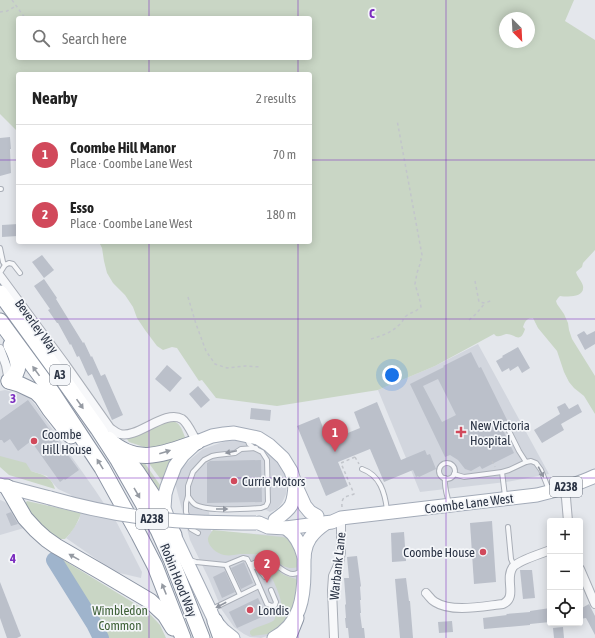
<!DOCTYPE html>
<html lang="en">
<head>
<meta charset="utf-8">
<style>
	:root { --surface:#fff; --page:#f2f2f2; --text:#222; --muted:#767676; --line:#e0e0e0; --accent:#d1495b }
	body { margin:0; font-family:"Asap Condensed",sans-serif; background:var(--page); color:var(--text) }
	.controls { position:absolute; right:12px; bottom:12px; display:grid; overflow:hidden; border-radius:4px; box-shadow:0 2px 10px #0003 }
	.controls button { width:36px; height:36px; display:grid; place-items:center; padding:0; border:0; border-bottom:1px solid var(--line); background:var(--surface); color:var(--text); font:20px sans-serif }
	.compass { position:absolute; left:499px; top:12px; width:36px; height:36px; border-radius:50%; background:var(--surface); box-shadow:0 2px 10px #0003; rotate:156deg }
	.you { position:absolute; left:392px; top:375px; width:14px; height:14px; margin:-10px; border:3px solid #fff; border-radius:50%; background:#1a73e8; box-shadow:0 0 0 6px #1a73e833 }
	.badge { display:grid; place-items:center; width:26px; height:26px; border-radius:50%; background:var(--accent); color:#fff; font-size:13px; font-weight:700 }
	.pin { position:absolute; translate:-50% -33px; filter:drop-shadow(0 1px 2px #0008) }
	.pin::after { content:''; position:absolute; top:21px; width:14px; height:12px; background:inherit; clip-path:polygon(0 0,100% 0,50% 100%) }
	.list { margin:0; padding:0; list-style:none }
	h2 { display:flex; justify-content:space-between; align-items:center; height:52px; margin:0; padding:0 16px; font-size:17px }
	h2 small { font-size:13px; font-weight:400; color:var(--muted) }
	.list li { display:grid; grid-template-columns:26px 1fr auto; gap:12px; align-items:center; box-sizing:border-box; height:60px; padding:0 16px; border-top:1px solid var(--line) }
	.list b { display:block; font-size:15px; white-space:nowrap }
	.list p { margin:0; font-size:13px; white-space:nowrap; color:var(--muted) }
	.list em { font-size:13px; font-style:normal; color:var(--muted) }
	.icon { flex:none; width:22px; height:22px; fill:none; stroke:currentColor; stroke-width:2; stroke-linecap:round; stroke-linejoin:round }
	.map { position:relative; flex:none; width:595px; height:638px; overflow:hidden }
	.search { position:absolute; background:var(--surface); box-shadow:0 2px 10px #0003; left:16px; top:16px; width:296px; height:44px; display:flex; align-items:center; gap:10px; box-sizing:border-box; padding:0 14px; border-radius:4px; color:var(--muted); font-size:15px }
	.panel { position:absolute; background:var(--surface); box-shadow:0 2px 10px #0003; left:16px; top:72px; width:296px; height:172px; border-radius:4px }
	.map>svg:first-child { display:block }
</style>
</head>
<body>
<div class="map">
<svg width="595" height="638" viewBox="0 0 595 638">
	<rect width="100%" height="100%" fill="#e4e7ec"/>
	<g fill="#d2d6de">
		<path d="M478 344 549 474 506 482 420 492 378 390 435 366Z"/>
		<path d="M5 390 28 396 36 406 95 490 117 523 142 572 141 578 115 572 66 538 69 535 79 520 81 512 71 495 58 489 47 476 31 471 0 458V391Z"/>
		<path d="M241 440 254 444 267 450 277 460 284 471 287 483 286 494 282 503 277 509 270 512 266 510 209 512 211 531 286 536 299 551 298 597 276 632 267 636 261 638 250 637 244 634 234 627 222 610 209 579 190 540 175 483 179 474 183 467 192 458 203 449 226 441Z"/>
		<path d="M0 500 3 501 11 506 24 528 0 535Z"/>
	</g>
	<g fill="#c9d6c5" fill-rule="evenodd">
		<path d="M0 0H574L565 21 595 40V250L583 263 582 267 576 272C577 277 582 281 583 286 585 298 568 297 560 296L558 298 556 301 557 304 564 314 568 323 569 330 572 339 595 376V414L584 396 574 388 569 382 564 372 557 351 538 328 533 318C527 318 525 321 523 327L525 329C520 345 514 333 506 334 502 335 500 337 496 336L494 334 435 366 378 390 277 406 216 398 202 380 199 381 177 348 172 347 163 350 157 346 145 330 137 318 133 307 125 295 113 283 107 273 104 261 102 248 99 242H310V74H18V132L0 114ZM18 18H310V58H18ZM505 18H529V42H505Z"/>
		<path d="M170 421C181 421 182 431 186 439L165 449 145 450 144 447 129 442 127 439Z"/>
		<path d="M177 453 162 481 148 462Z"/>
		<path d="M0 456 26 463 31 471C43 475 51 476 55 489L9 475 0 467Z"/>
		<path d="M141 462H144L160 485 159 494 139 464Z"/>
		<path d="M27 501 81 513C78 523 72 532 65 539H58L52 537 31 515 25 504Z"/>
		<path d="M213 530 282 537 287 538 291 541 298 553V567C282 572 279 558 264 555 256 554 248 554 240 554 234 555 229 556 224 555 217 554 207 546 208 538 209 535 211 533 213 530Z"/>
		<path d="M60 558 147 611 160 625 166 638H92L103 632Z"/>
		<path d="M264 563 268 564 284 575 296 579 298 582 297 590 293 606 289 619 276 630 268 634 252 636 250 634V631L253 629C257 627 270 623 273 621 276 619 275 615 277 613 278 610 281 608 281 605 282 598 273 579 269 573 266 569 262 569 260 565Z"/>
	</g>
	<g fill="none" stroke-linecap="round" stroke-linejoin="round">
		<path stroke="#9fb4cc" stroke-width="16" d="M54 560 94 624 101 638"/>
	</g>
	<g fill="#bbc0ca" fill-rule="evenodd">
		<path d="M10 137 11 149H10L11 173 0 176V138Z"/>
		<path d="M18 224V236L2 237V225Z"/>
		<path d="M42 255 54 270 44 278 32 262Z"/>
		<path d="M44 279 57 298 56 299 83 343 84 342 91 357 92 356 101 376 105 374 123 415 112 420 92 374 88 376 79 356 77 357 71 344 70 345 58 323H57L48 310 50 309 34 286Z"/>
		<path d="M584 331 587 335 595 331V344L585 350 577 335Z"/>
		<path d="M518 347 530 368 522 373 518 366 510 371 509 368 502 372 496 361 503 357 502 356Z"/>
		<path d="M471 352 479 368 481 367 510 426H506L505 430H503L514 453 482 469 480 466 471 471 465 469 458 460 450 455 445 457 410 384 444 367 443 366ZM438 379 456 415 442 422 423 386Z"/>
		<path d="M167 365 182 378 170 392 155 379Z"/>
		<path d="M198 386 210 400 201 408 189 394Z"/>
		<path d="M28 400 79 470 65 480 64 479 60 482 31 441 18 451 10 439 4 443 2 440H0V420Z"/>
		<path d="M377 402 401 460 425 450 427 455 430 454 436 469 419 477 418 476 416 477 413 470 384 482 370 449 338 462 348 486 326 496 297 426 319 417 328 441 360 428 354 412Z"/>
		<path d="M565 403 569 409 578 404 582 412 561 424 564 430 542 443 534 430 560 414 557 407Z"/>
		<path d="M251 408 271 410 270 421 250 419Z"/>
		<path d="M261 460 262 502 207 503V463L210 461Z"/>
		<path d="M11 512 18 524 11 526 6 514Z"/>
		<path d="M492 521 496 582 474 584 470 523Z"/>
		<path d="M404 532 406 561 392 562 391 533Z"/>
		<path d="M357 556 361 586 360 587 361 600H360L361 613H360L362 628H364L365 638H349L348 628H346L345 618H346L345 605 346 604 344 578H349L347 557Z"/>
		<path d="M244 562 253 583 241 589 231 568Z"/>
		<path d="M520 570H532L535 598 523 599Z"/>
		<path d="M225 571 235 592 222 598 213 577Z"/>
		<path d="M406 578 409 601H410L413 638H400L395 579Z"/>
		<path d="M0 582 21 636 17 638H7L0 618Z"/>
		<path d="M258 598 266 615 237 628 229 612Z"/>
		<path d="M589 604 595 616V635L586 618 580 619V609Z"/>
		<path d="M550 608V622L530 624V625L484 629 483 618 507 615 506 614 530 612V611Z"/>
		<path d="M452 621 453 632 439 633 438 622Z"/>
		<path d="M563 627 564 638H554L553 628Z"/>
	</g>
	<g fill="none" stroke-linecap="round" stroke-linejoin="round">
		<defs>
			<g id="lane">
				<path d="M0 189H1"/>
				<path d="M0 248 3 262 5 265"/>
				<path d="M0 273 5 265 9 263 13 264 20 273"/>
				<path d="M508 429 519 451 526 462"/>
				<circle cx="447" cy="471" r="8"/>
				<path d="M362 469C380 475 385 493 387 510"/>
				<path d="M502 472 505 496"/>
				<path d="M454 474 464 477 502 472 509 470 526 462 531 461 536 463 541 470 549 490"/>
				<path d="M445 478C444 487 447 495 449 503"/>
				<path d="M188 496C190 499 192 503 196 505 211 512 245 509 261 508L266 506 268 502 267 460 262 452 254 448 249 444 247 439"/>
				<path d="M508 527 511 559 514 566"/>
				<path d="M198 533 191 529 186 512V503L188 496V486L193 472 204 460 212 456 217 455 235 453 241 449 256 448"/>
				<path d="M190 560 196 562 226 565 240 595"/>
				<path d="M226 565 243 558 247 559 250 565C254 563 258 561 262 560 274 558 282 574 293 574 296 574 299 572 302 571"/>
				<path d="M265 577 258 568 250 565 267 604 272 606 275 605 276 602 271 590"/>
				<path d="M213 612 216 607 259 586"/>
			</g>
			<g id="street">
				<path d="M0 276 65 364 110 428C113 430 116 433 120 434 137 439 165 409 182 419 188 423 193 436 197 442"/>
				<path d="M0 349 6 365 9 381"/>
				<path d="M563 488 566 498 568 521"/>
				<path d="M580 569 595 604"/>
				<path d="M426 593C429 596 431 600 435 602 452 613 484 606 503 604 518 597 504 579 513 567 519 560 541 554 550 550"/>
				<path d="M334 638 332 590 333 576 339 563 341 552V518"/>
			</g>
			<g id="primary">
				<path d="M0 485 50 498"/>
				<path d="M275 520C292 508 294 505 295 484"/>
				<path d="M259 523 268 527 286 528 332 522 341 518 537 495C557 490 576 485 595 476"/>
				<path d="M286 528C296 535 301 545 304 557"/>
				<path d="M233 638 223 630 215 621 174 535 164 508 165 494 167 487 175 466 183 455 197 442 212 436 224 434 234 433 258 438 269 445 283 458 291 471 295 484 305 506 310 512 317 516"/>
				<path d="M274 638C300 624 304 598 304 571 304 560 303 548 310 538 314 532 320 527 326 523"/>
			</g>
			<g id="highway">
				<path d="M0 293 64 381 98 429 118 460 158 530 171 559 202 638"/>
				<path d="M0 321 50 389 102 468 139 535 155 566 183 638"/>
				<path d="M9 381 19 384 36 392 42 398 50 410 69 434 71 436"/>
				<path d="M9 381C23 370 18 359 11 345"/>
				<path d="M108 439C137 467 165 453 197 442"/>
				<path d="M122 453 137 472 155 499 174 535"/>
				<path d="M7 487 25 518 36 530 46 539 56 546 101 572 150 601 165 615 173 628"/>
				<path d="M215 621 221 638"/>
				<path d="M288 638 296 618"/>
			</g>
		</defs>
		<use href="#lane" stroke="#a9aeb7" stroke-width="6"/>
		<use href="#street" stroke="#a9aeb7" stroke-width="10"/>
		<use href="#primary" stroke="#a3abb8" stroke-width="15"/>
		<use href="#highway" stroke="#8b94a3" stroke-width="17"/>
		<g stroke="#c2c5cb" stroke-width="1.5" stroke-dasharray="3 3" stroke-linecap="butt">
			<path d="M12 0 25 18"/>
			<path d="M0 12 7 11 16 6"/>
			<path d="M50 58 51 59"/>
			<path d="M475 281 479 302 485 303 493 300"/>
			<path d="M188 297 196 324 206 351 215 364 227 368 245 366 261 367"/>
			<path d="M469 320 476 314 485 303"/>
			<path d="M371 339C381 336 391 333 399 325 402 323 403 320 405 317 410 312 415 313 421 307L420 301 415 284 417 273 420 264 422 255 397 120"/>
			<path d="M355 457 359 464"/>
			<path d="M492 461 495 467"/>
			<path d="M342 507C341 496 346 497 354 494L341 463 355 457V455"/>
		</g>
		<use href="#lane" stroke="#f7f8fa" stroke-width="4"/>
		<use href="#street" stroke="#f7f8fa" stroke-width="8"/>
		<use href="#primary" stroke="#fff" stroke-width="13"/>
		<use href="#highway" stroke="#fff" stroke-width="15"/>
		<defs>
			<path id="primary-bridge" d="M50 498C89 509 128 517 168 520 197 523 227 523 256 523"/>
		</defs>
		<use href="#primary-bridge" stroke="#a3abb8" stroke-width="15" stroke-linecap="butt"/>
		<use href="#primary-bridge" stroke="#fff" stroke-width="13"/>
	</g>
	<defs><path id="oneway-solid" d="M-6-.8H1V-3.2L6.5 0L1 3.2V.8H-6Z"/></defs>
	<g fill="#959aa2">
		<use href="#oneway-solid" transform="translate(36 371) rotate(-126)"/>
		<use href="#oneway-solid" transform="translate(80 404) rotate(55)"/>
		<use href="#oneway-solid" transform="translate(165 452) rotate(-17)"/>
		<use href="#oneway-solid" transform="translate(100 464) rotate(-122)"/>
		<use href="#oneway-solid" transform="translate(137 493) rotate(60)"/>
		<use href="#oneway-solid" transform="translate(74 557) rotate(-151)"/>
		<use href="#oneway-solid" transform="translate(164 589) rotate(-112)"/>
	</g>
	<g fill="#9196a0">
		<use href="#oneway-solid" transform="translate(231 452) rotate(168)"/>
		<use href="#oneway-solid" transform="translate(541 472) rotate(63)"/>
		<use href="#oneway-solid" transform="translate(222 509)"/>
		<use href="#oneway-solid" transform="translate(221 605) rotate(152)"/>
	</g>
	<path fill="none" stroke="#7b2cbf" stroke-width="1" stroke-opacity="0.55" d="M149 0V18M298 0V18M446 0V638M149 58V74M298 58V74M0 160H18M310 160H595M149 242V638M298 242V638M0 319H595M0 478H595"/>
	<g fill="#d1495b" stroke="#f4f6f9" stroke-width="1.5">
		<path d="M459 426h4v4h4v4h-4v4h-4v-4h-4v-4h4z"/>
		<circle cx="34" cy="441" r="4"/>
		<circle cx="234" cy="481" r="4"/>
		<circle cx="483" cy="552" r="4"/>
		<circle cx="250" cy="610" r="4"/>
	</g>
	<g text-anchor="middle" stroke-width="3.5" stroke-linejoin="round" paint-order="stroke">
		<g fill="#f4f6f9" stroke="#676e7b" stroke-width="1">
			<rect x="50" y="365" width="20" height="20" rx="3"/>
			<rect x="550" y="477" width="32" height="20" rx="3"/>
			<rect x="136" y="509" width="32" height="20" rx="3"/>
		</g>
		<g font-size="12" font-weight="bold" fill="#2b3445">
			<text x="60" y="379">A3</text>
			<text x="566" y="491">A238</text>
			<text x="152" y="523">A238</text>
		</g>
		<g font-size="13" fill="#2b3445" stroke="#f4f6f9">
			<text transform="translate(37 326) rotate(54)" y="5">Beverley Way</text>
			<text transform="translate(469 503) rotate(-7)" y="5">Coombe Lane West</text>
			<text transform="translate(337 566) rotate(-84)" y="5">Warbank Lane</text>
			<text transform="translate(179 580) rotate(68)" y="5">Robin Hood Way</text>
		</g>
		<g font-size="13" fill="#2b3445" stroke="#f4f6f9" text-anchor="start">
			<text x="470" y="430">New Victoria<tspan x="470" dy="15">Hospital</tspan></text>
			<text x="42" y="439">Coombe<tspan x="42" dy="15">Hill House</tspan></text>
			<text x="242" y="486">Currie Motors</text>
			<text x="475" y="557" text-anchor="end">Coombe House</text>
			<text x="258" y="615">Londis</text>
		</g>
		<g font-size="13" fill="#3f6138" stroke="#f4f6f9">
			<text x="120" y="615">Wimbledon<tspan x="120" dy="15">Common</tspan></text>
		</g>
	</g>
	<g font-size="13" text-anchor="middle" font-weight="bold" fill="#7b2cbf" stroke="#f4f6f9" stroke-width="3.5" stroke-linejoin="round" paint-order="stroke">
		<text x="372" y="18">C</text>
		<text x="13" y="403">3</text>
		<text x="13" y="563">4</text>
	</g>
</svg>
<div class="controls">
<button>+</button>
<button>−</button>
<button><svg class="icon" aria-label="locate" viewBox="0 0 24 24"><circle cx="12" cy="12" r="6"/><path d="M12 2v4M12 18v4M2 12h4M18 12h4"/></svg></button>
</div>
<svg class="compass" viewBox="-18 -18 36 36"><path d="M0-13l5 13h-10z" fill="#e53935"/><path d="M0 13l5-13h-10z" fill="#767676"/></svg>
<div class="you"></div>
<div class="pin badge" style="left:335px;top:452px">1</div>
<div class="pin badge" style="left:267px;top:583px">2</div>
<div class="search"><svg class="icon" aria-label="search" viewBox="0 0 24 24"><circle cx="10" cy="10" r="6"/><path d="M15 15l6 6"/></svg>Search here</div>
<section class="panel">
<h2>Nearby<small>2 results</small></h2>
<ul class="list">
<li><span class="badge">1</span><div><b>Coombe Hill Manor</b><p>Place · Coombe Lane West</p></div><em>70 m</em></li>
<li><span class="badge">2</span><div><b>Esso</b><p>Place · Coombe Lane West</p></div><em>180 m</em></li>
</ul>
</section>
</div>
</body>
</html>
